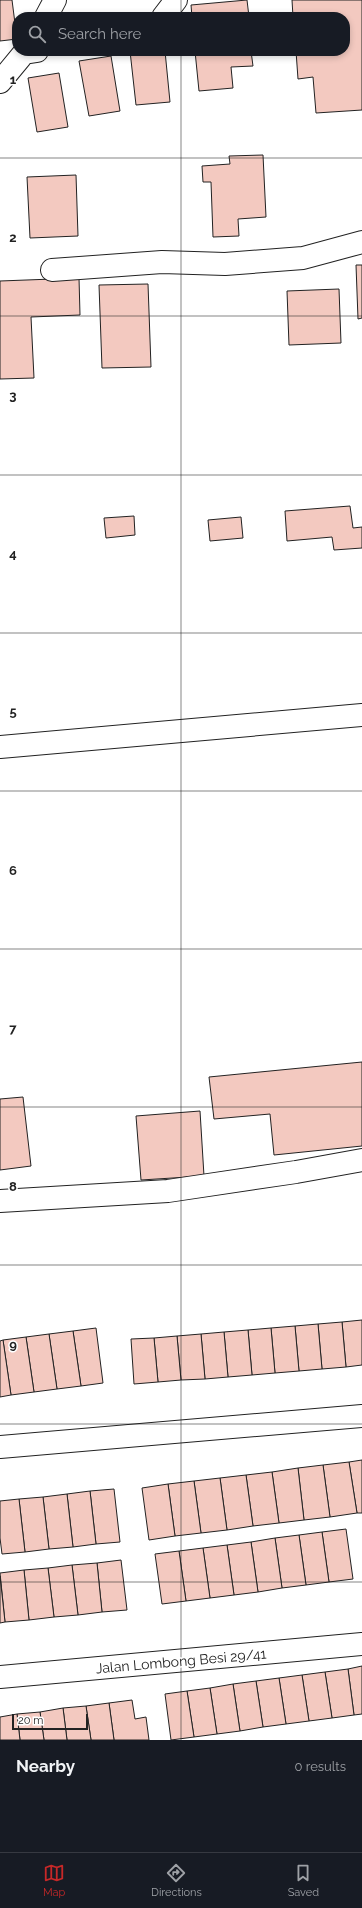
<!DOCTYPE html>
<html lang="en">
<head>
<meta charset="utf-8">
<style>
	:root { --surface:#171b24; --page:#20242c; --text:#f1f3f6; --muted:#9ea1a6; --line:#363941; --accent:#c62828 }
	body { margin:0; font-family:Raleway,sans-serif; background:var(--page); color:var(--text) }
	.scale { position:absolute; left:12px; bottom:10px; width:76px; box-sizing:border-box; padding-left:4px; border:2px solid #222; border-top:0; font-size:11px; line-height:14px; white-space:nowrap; color:#222; -webkit-text-stroke:3px #fff; paint-order:stroke }
	.list { margin:0; padding:0; list-style:none }
	h2 { display:flex; justify-content:space-between; align-items:center; height:52px; margin:0; padding:0 16px; font-size:17px }
	h2 small { font-size:13px; font-weight:400; color:var(--muted) }
	.icon { flex:none; width:22px; height:22px; fill:none; stroke:currentColor; stroke-width:2; stroke-linecap:round; stroke-linejoin:round }
	.map { position:relative; flex:none; width:362px; height:1740px; overflow:hidden }
	.search { position:absolute; background:var(--surface); box-shadow:0 2px 6px #0003; left:12px; right:12px; top:12px; height:44px; display:flex; align-items:center; gap:10px; box-sizing:border-box; padding:0 14px; border-radius:16px; color:var(--muted); font-size:15px }
	.sheet { height:112px; background:var(--surface) }
	nav { display:flex; justify-content:space-around; align-items:center; box-sizing:border-box; height:56px; border-top:1px solid var(--line); background:var(--surface); font-size:11px; color:var(--muted) }
	nav a { display:grid; justify-items:center; gap:2px }
	nav .on { color:var(--accent) }
	.map>svg:first-child { display:block }
</style>
</head>
<body>
<div class="map">
<svg width="362" height="1740" viewBox="0 0 362 1740">
	<rect width="100%" height="100%" fill="#fff"/>
	<g fill="#f3c9c0" stroke="#222">
		<path d="M0 0H12L17 39 0 41Z"/>
		<path d="M247 0 249 17H192L191 5Z"/>
		<path d="M292 0H362V110L316 113 313 77 298 79 296 51H345V17H293Z"/>
		<path d="M130 51H165L170 102 136 105Z"/>
		<path d="M195 51H251L253 66 231 67 233 88 199 91Z"/>
		<path d="M111 56 120 111 89 116 79 61Z"/>
		<path d="M59 73 68 127 37 132 28 78Z"/>
		<path d="M263 155 266 217 238 219 239 236 213 237 211 182H203L202 166 230 164 229 156Z"/>
		<path d="M76 175 78 236 30 238 27 177Z"/>
		<path d="M356 265H362V318L358 319Z"/>
		<path d="M79 278 80 315 31 317 34 378 0 379V281Z"/>
		<path d="M148 284 151 367 102 368 99 285Z"/>
		<path d="M339 289 341 343 289 345 287 291Z"/>
		<path d="M350 506 353 528 362 527V548L334 550 332 537 287 541 285 511Z"/>
		<path d="M134 516 135 535 106 538 104 518Z"/>
		<path d="M241 517 243 538 210 541 208 520Z"/>
		<path d="M362 1062V1146L274 1155 270 1114 214 1119 209 1077Z"/>
		<path d="M23 1097 31 1166 0 1170V1099Z"/>
		<path d="M200 1111 204 1176 141 1180 136 1116Z"/>
		<path d="M362 1320V1365L346 1367 342 1322Z"/>
		<path d="M342 1322 346 1367 322 1369 318 1324Z"/>
		<path d="M318 1324 322 1369 299 1371 295 1326Z"/>
		<path d="M295 1326 299 1371 275 1373 271 1328Z"/>
		<path d="M96 1328 103 1383 81 1386 73 1331Z"/>
		<path d="M271 1328 275 1373 252 1375 248 1330Z"/>
		<path d="M248 1330 252 1375 228 1377 224 1332Z"/>
		<path d="M73 1331 81 1386 57 1389 49 1334Z"/>
		<path d="M224 1332 228 1377 205 1379 201 1334Z"/>
		<path d="M49 1334 57 1389 34 1392 26 1337Z"/>
		<path d="M201 1334 205 1379 181 1380 177 1336Z"/>
		<path d="M177 1336 181 1380 158 1382 154 1338Z"/>
		<path d="M26 1337 34 1392 11 1395 3 1340Z"/>
		<path d="M154 1338 158 1382 134 1384 131 1339Z"/>
		<path d="M3 1340 11 1395 0 1397V1341Z"/>
		<path d="M362 1460V1513H357L349 1462Z"/>
		<path d="M349 1462 357 1513 330 1517 323 1465Z"/>
		<path d="M323 1465 330 1517 304 1520 298 1468Z"/>
		<path d="M298 1468 304 1520 279 1523 272 1472Z"/>
		<path d="M272 1472 279 1523 253 1526 246 1475Z"/>
		<path d="M246 1475 253 1526 227 1530 220 1478Z"/>
		<path d="M220 1478 227 1530 201 1533 194 1481Z"/>
		<path d="M194 1481 201 1533 175 1536 168 1484Z"/>
		<path d="M168 1484 175 1536 149 1540 142 1488Z"/>
		<path d="M114 1489 120 1542 96 1544 90 1491Z"/>
		<path d="M90 1491 96 1544 73 1547 67 1494Z"/>
		<path d="M67 1494 73 1547 49 1549 43 1497Z"/>
		<path d="M43 1497 49 1549 25 1552 19 1499Z"/>
		<path d="M19 1499 25 1552 2 1554 0 1538V1501Z"/>
		<path d="M346 1529 353 1579 329 1582 322 1532Z"/>
		<path d="M322 1532 329 1582 306 1585 299 1535Z"/>
		<path d="M299 1535 306 1585 282 1588 275 1538Z"/>
		<path d="M275 1538 282 1588 258 1592 251 1542Z"/>
		<path d="M251 1542 258 1592 234 1595 227 1545Z"/>
		<path d="M227 1545 234 1595 210 1598 203 1548Z"/>
		<path d="M203 1548 210 1598 186 1601 179 1551Z"/>
		<path d="M179 1551 186 1601 162 1604 155 1554Z"/>
		<path d="M121 1560 127 1610 102 1612 97 1563Z"/>
		<path d="M97 1563 102 1612 78 1615 72 1565Z"/>
		<path d="M72 1565 78 1615 54 1617 48 1568Z"/>
		<path d="M48 1568 54 1617 29 1620 24 1570Z"/>
		<path d="M24 1570 29 1620 5 1622 0 1573Z"/>
		<path d="M0 1576 5 1622 0 1623Z"/>
		<path d="M362 1666V1714L354 1715 348 1669Z"/>
		<path d="M348 1669 354 1715 332 1718 325 1672Z"/>
		<path d="M325 1672 332 1718 309 1721 302 1675Z"/>
		<path d="M302 1675 309 1721 286 1724 279 1678Z"/>
		<path d="M279 1678 286 1724 263 1727 256 1681Z"/>
		<path d="M256 1681 263 1727 240 1731 233 1684Z"/>
		<path d="M233 1684 240 1731 217 1734 210 1688Z"/>
		<path d="M210 1688 217 1734 194 1737 187 1691Z"/>
		<path d="M187 1691 194 1737 171 1740 165 1694Z"/>
		<path d="M132 1700 135 1719 146 1717 149 1740H114L109 1703Z"/>
		<path d="M109 1703 114 1740H91L86 1706Z"/>
		<path d="M86 1706 91 1740H67L63 1708Z"/>
		<path d="M63 1708 67 1740H44L40 1712Z"/>
		<path d="M40 1712 44 1740H20L17 1714Z"/>
		<path d="M17 1714 20 1740H0V1717Z"/>
	</g>
	<g fill="none" stroke-linecap="round" stroke-linejoin="round">
		<defs>
			<g id="minor">
				<path d="M46 17 55 0"/>
				<path d="M163 17 176 0"/>
				<path d="M0 82 24 53 37 51"/>
				<path d="M52 270 162 262 225 264 303 258 362 242"/>
				<path d="M0 747 362 715"/>
				<path d="M0 1201 168 1191 296 1172 362 1160"/>
				<path d="M0 1447 362 1416"/>
				<path d="M0 1677 362 1644"/>
			</g>
		</defs>
		<use href="#minor" stroke="#222" stroke-width="24"/>
		<use href="#minor" stroke="#fff" stroke-width="22"/>
	</g>
	<path fill="none" stroke="#222" stroke-width="1" stroke-opacity="0.55" d="M181 0V17M181 51V1740M0 158H362M0 316H362M0 475H362M0 633H362M0 791H362M0 949H362M0 1107H362M0 1265H362M0 1424H362M0 1582H362"/>
	<g text-anchor="middle" stroke-width="3" stroke-linejoin="round" paint-order="stroke">
		<g font-size="14" fill="#222" stroke="#fff">
			<text transform="translate(181 1661) rotate(-5)" y="5">Jalan Lombong Besi 29/41</text>
		</g>
	</g>
	<g font-size="13" text-anchor="middle" font-weight="bold" fill="#222" stroke="#fff" stroke-width="3" stroke-linejoin="round" paint-order="stroke">
		<text x="13" y="84">1</text>
		<text x="13" y="242">2</text>
		<text x="13" y="400">3</text>
		<text x="13" y="558">4</text>
		<text x="13" y="716">5</text>
		<text x="13" y="875">6</text>
		<text x="13" y="1033">7</text>
		<text x="13" y="1191">8</text>
		<text x="13" y="1349">9</text>
	</g>
</svg>
<div class="scale">20 m</div>
<div class="search"><svg class="icon" aria-label="search" viewBox="0 0 24 24"><circle cx="10" cy="10" r="6"/><path d="M15 15l6 6"/></svg>Search here</div>
</div>
<section class="sheet">
<h2>Nearby<small>0 results</small></h2>
<ul class="list">
</ul>
</section>
<nav>
<a class="on"><svg class="icon" aria-label="map" viewBox="0 0 24 24"><path d="M3 6l6-2 6 2 6-2v14l-6 2-6-2-6 2zM9 4v14M15 6v14"/></svg>Map</a>
<a><svg class="icon" aria-label="directions" viewBox="0 0 24 24"><path d="M12 3l9 9-9 9-9-9zM9 14v-3h6M13 9l2 2-2 2"/></svg>Directions</a>
<a><svg class="icon" aria-label="saved" viewBox="0 0 24 24"><path d="M7 4h10v16l-5-4-5 4z"/></svg>Saved</a>
</nav>
</body>
</html>
